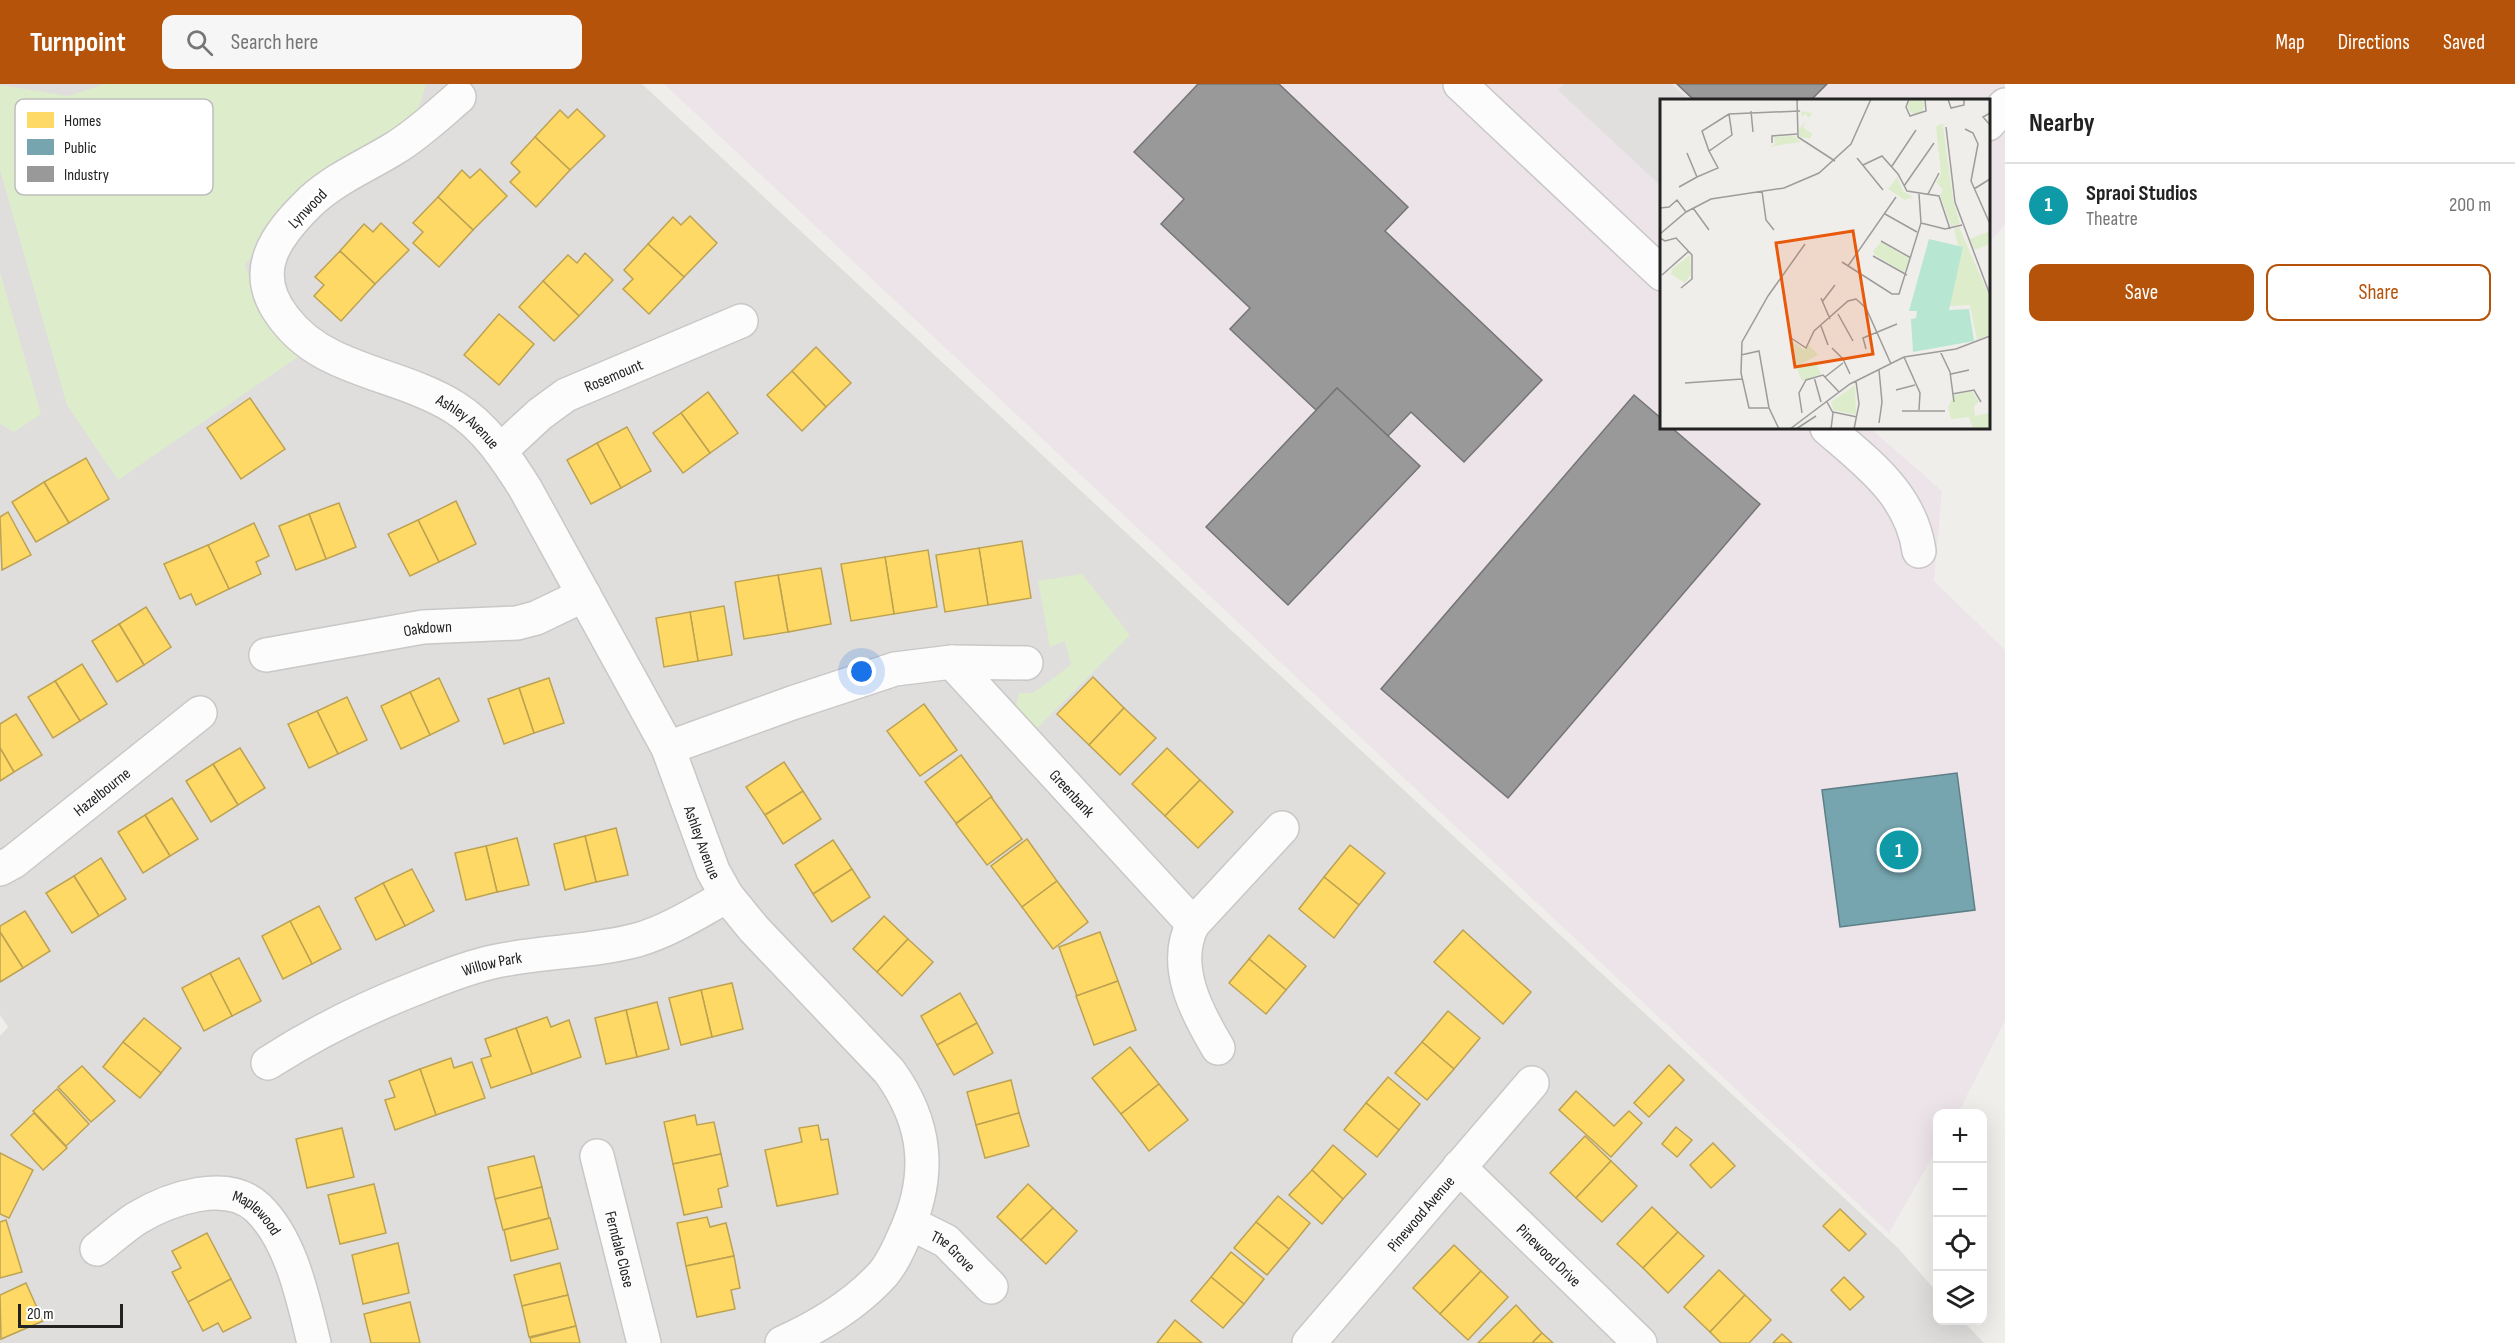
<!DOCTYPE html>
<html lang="en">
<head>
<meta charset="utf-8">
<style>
	:root { --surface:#fff; --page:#f6f6f6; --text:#222; --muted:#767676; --line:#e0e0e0; --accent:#b45309 }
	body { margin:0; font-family:"Sofia Sans Condensed",sans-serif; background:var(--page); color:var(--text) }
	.controls { position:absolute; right:18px; bottom:18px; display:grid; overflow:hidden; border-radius:12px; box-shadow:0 6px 24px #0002 }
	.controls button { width:54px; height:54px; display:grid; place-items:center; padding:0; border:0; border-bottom:2px solid var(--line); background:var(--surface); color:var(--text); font:30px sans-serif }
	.scale { position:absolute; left:18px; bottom:15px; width:105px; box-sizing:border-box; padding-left:6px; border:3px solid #222; border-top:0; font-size:16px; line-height:21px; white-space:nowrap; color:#222; -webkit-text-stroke:4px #fff; paint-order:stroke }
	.you { position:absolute; left:862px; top:588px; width:21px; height:21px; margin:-15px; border:4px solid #fff; border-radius:50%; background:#1a73e8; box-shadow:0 0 0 9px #1a73e833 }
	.badge { display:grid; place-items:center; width:39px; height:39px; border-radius:50%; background:var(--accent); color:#fff; font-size:20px; font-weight:700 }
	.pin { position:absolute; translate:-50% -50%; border:3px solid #fff; box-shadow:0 2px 6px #0006 }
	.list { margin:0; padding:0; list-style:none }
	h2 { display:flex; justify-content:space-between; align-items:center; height:78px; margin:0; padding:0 24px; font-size:26px }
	h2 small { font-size:20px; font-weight:400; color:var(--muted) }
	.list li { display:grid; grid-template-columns:39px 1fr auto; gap:18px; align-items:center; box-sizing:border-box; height:84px; padding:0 24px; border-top:2px solid var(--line) }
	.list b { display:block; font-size:22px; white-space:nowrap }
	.list p { margin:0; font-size:20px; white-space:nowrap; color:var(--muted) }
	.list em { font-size:20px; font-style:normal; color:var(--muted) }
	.actions { display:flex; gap:12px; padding:18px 24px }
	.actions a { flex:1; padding:14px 0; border:2px solid var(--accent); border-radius:12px; text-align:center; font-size:21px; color:var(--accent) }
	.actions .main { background:var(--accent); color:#fff }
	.icon { flex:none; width:33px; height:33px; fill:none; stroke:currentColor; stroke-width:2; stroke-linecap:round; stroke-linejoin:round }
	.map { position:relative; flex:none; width:2005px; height:1259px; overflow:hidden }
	header { display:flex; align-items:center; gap:36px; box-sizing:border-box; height:84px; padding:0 30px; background:var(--accent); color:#fff }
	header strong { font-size:28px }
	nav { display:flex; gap:33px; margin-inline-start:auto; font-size:21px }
	.search { width:420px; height:54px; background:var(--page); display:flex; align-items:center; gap:15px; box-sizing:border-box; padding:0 21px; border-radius:12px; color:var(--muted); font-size:22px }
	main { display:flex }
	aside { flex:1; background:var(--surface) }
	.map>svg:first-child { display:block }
</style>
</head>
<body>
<header>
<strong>Turnpoint</strong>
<div class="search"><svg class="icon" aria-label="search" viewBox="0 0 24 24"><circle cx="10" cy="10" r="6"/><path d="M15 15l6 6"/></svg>Search here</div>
<nav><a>Map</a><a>Directions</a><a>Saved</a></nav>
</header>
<main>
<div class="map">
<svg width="2005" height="1259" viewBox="0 0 2005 1259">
	<rect width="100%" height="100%" fill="#f0eeeb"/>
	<path fill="#dfdedc" d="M0 0H642L1899 1165 1937 1208 1938 1236 1963 1237 1984 1259H0V952L8 943 0 931Z"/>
	<path fill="#ede4e9" d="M664 0H2005V140L1989 159 1988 16H1662V344H1870L1942 407 1934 497 2005 566V937L1958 1029 1938 1030 1937 1065 1889 1149Z"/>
	<g fill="#ddeccb">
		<path d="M105 0H426L413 41 315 93 245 181 260 224 301 271 118 396 67 321 0 86V1L68 12Z"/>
		<path d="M0 188 41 330 14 348 0 340Z"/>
		<path d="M1082 490 1130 551 1033 648 1015 625 1019 609H1033L1071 581 1065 557 1050 563 1038 497Z"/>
	</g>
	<path fill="#e0dfde" d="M1564 0H1671L1689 16H1662L1661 102 1558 6Z"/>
	<g fill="#ffd966" stroke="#bda252" stroke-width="1.5">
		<path d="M577 25 605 52 570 86 535 53 560 26 568 34Z"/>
		<path d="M535 53 570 86 536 123 510 98 520 88 511 79Z"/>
		<path d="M480 85 507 112 473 146 438 113 462 86 470 94Z"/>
		<path d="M438 113 473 146 439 183 413 159 423 148 413 139Z"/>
		<path d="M690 132 717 159 684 193 648 160 673 133 681 141Z"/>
		<path d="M381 139 409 166 375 200 340 167 364 140 373 148Z"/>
		<path d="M648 160 684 193 649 230 623 205 633 195 624 186Z"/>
		<path d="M340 167 375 200 341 237 314 212 324 201 315 193Z"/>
		<path d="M585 169 613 196 579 232 543 197 568 171 577 179Z"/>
		<path d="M543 197 579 232 554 257 519 223Z"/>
		<path d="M499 230 534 260 499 301 464 271Z"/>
		<path d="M816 263 851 299 826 323 792 287Z"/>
		<path d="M792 287 826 323 802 347 767 311Z"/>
		<path d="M708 308 738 349 710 369 681 329Z"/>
		<path d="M250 314 285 365 241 395 207 344Z"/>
		<path d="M681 329 710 369 683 389 653 349Z"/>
		<path d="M627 343 651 387 621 404 597 359Z"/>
		<path d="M597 359 621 404 591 420 567 376Z"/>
		<path d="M86 374 109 415 69 439 44 398Z"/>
		<path d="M44 398 69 439 36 458 12 418Z"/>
		<path d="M456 417 476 460 439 478 418 436Z"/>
		<path d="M339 419 356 463 326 475 309 430Z"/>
		<path d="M8 428 31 471 2 486 0 433Z"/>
		<path d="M309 430 326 475 296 486 279 442Z"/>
		<path d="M418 436 439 478 410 492 388 450Z"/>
		<path d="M254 439 269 472 256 478 261 490 229 505 208 461Z"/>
		<path d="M1022 457 1031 514 988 521 979 464Z"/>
		<path d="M208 461 229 505 196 521 191 510 180 515 164 480Z"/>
		<path d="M979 464 988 521 945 528 936 471Z"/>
		<path d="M928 466 937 523 894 530 885 473Z"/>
		<path d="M885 473 894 530 851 537 841 480Z"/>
		<path d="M821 484 831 540 788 548 778 491Z"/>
		<path d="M778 491 788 548 744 555 735 498Z"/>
		<path d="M724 522 732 571 698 577 690 528Z"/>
		<path d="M146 523 171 563 144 581 119 540Z"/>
		<path d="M690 528 698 577 664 583 656 534Z"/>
		<path d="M119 540 144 581 117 598 92 557Z"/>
		<path d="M82 580 107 620 80 637 55 597Z"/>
		<path d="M1093 593 1124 624 1089 661 1057 630Z"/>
		<path d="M439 594 459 637 430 651 410 608Z"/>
		<path d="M549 594 564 639 534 649 519 604Z"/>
		<path d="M55 597 80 637 53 654 28 613Z"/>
		<path d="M519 604 534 649 504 660 488 615Z"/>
		<path d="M410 608 430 651 401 665 381 622Z"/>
		<path d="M347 613 367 656 338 670 317 627Z"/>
		<path d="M924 620 957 666 920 692 887 647Z"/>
		<path d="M1124 624 1156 654 1120 691 1089 661Z"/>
		<path d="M317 627 338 670 309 684 288 640Z"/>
		<path d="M16 630 42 671 14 688 0 664V640Z"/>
		<path d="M0 664 14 688 0 697Z"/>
		<path d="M240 664 265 704 238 721 213 680Z"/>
		<path d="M1167 664 1200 696 1165 732 1132 700Z"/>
		<path d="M961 671 992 713 956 739 925 698Z"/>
		<path d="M784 678 803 707 765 731 746 703Z"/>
		<path d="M213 680 238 721 211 738 186 697Z"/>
		<path d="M1200 696 1233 728 1198 764 1165 732Z"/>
		<path d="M803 707 821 735 783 760 765 731Z"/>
		<path d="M991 713 1022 755 987 781 956 740Z"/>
		<path d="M172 714 198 755 170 772 145 731Z"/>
		<path d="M145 731 170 772 143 789 118 748Z"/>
		<path d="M616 744 628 791 596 798 585 752Z"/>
		<path d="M585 752 596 798 565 806 554 760Z"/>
		<path d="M517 754 529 801 497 808 486 762Z"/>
		<path d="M1027 755 1057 797 1022 823 991 782Z"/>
		<path d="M833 756 852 785 813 810 795 781Z"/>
		<path d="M1350 761 1385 789 1359 821 1324 793Z"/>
		<path d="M486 762 497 808 466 816 455 769Z"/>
		<path d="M101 774 126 815 99 832 74 792Z"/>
		<path d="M412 785 434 827 405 842 383 799Z"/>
		<path d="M852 785 870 813 832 838 813 810Z"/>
		<path d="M74 792 99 832 72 849 46 809Z"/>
		<path d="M1324 793 1359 821 1334 854 1299 825Z"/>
		<path d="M1057 797 1088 838 1053 865 1022 823Z"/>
		<path d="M383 799 405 842 376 856 355 814Z"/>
		<path d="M319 822 341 865 312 880 290 837Z"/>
		<path d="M25 827 50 867 23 884 0 848V842Z"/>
		<path d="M884 832 908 855 877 888 853 865Z"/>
		<path d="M290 837 312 880 283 895 262 852Z"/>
		<path d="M1463 846 1531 908 1503 940 1434 878Z"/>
		<path d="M0 848 23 884 0 898Z"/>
		<path d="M1100 848 1118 897 1077 912 1059 863Z"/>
		<path d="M1269 851 1306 882 1286 906 1249 875Z"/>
		<path d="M908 855 933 878 902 912 877 888Z"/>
		<path d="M239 874 261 917 232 932 210 889Z"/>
		<path d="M1249 875 1286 906 1266 930 1229 899Z"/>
		<path d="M210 889 232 932 204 947 182 904Z"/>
		<path d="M1118 897 1136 946 1094 961 1076 912Z"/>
		<path d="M732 899 743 945 712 953 701 906Z"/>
		<path d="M701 906 712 953 681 961 669 914Z"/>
		<path d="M960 909 977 939 937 961 921 932Z"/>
		<path d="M657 918 669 965 637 973 626 926Z"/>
		<path d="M626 926 637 973 606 980 595 934Z"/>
		<path d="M1448 927 1480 954 1454 985 1422 958Z"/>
		<path d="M547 933 551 943 569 936 581 973 532 990 516 944Z"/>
		<path d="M144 934 181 964 161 989 123 958Z"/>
		<path d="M977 939 993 969 954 991 937 961Z"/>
		<path d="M516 944 532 990 491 1004 481 975 491 972 485 955Z"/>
		<path d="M123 958 161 989 140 1014 103 983Z"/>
		<path d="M1422 958 1454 985 1427 1016 1395 989Z"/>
		<path d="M1130 963 1159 1000 1121 1030 1092 994Z"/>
		<path d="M451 974 454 984 472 978 485 1014 436 1031 420 985Z"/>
		<path d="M1669 981 1684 996 1649 1033 1634 1019Z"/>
		<path d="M82 982 115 1017 91 1038 58 1003Z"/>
		<path d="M420 985 436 1031 395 1046 385 1016 395 1013 389 997Z"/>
		<path d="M1388 993 1420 1020 1399 1046 1366 1019Z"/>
		<path d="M1011 996 1019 1029 976 1041 967 1008Z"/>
		<path d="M1159 1000 1188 1036 1149 1067 1121 1030Z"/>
		<path d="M57 1005 89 1040 66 1062 33 1027Z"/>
		<path d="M1576 1007 1614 1042 1629 1027 1642 1039 1611 1073 1559 1026Z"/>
		<path d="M1366 1019 1399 1046 1377 1073 1344 1046Z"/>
		<path d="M34 1029 67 1064 43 1086 11 1051Z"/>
		<path d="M1019 1029 1029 1062 985 1074 976 1041Z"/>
		<path d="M695 1031 697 1041 714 1038 721 1070 673 1080 664 1038Z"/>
		<path d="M818 1041 821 1056 828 1055 838 1110 777 1122 765 1066 802 1058 799 1044Z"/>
		<path d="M1676 1043 1692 1056 1677 1073 1662 1060Z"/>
		<path d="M342 1044 354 1093 307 1104 296 1055Z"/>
		<path d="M1585 1052 1611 1077 1576 1114 1550 1089Z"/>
		<path d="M1713 1059 1735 1082 1711 1104 1690 1081Z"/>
		<path d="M1333 1061 1366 1090 1343 1115 1312 1086Z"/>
		<path d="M0 1069 33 1086 9 1134 0 1130Z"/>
		<path d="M721 1070 728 1102 718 1105 722 1123 684 1131 673 1080Z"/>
		<path d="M534 1072 542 1103 495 1115 488 1083Z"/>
		<path d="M1611 1077 1637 1102 1602 1138 1576 1114Z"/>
		<path d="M1312 1086 1343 1115 1322 1140 1289 1111Z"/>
		<path d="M374 1100 386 1149 340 1160 328 1111Z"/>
		<path d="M1028 1100 1053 1124 1021 1156 997 1133Z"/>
		<path d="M542 1103 549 1134 503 1146 495 1115Z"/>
		<path d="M1278 1112 1310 1139 1289 1165 1256 1138Z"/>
		<path d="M1652 1123 1678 1148 1643 1184 1617 1160Z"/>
		<path d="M1053 1124 1077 1147 1046 1180 1021 1156Z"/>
		<path d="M1840 1125 1866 1150 1849 1167 1823 1142Z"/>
		<path d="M707 1133 710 1143 726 1139 734 1172 686 1182 677 1139Z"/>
		<path d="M550 1134 558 1165 511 1177 504 1146Z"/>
		<path d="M6 1136 22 1188 0 1194V1138Z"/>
		<path d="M1256 1138 1289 1165 1267 1191 1234 1164Z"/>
		<path d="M1678 1148 1704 1172 1668 1209 1643 1184Z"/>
		<path d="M207 1149 231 1195 188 1218 172 1188 181 1184 172 1167Z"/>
		<path d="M398 1159 409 1209 363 1220 352 1171Z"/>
		<path d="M1454 1161 1481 1187 1440 1230 1413 1204Z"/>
		<path d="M1231 1168 1264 1195 1244 1220 1211 1193Z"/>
		<path d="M734 1172 740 1204 731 1206 735 1225 697 1233 686 1182Z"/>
		<path d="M560 1179 568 1211 522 1222 514 1191Z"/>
		<path d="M1719 1186 1745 1211 1710 1248 1684 1223Z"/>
		<path d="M1481 1187 1508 1213 1468 1256 1440 1230Z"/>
		<path d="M1211 1193 1244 1220 1223 1244 1191 1217Z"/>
		<path d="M1844 1193 1864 1213 1850 1226 1831 1206Z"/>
		<path d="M231 1195 251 1234 223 1248 218 1239 203 1247 188 1218Z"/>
		<path d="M26 1199 43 1237 1 1255 0 1211Z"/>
		<path d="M568 1211 576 1242 529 1253 522 1222Z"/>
		<path d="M1745 1211 1771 1236 1749 1259H1721L1710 1248Z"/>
		<path d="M410 1218 420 1259H371L364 1230Z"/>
		<path d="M1516 1221 1542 1249 1532 1259H1478Z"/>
		<path d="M1175 1236 1202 1259H1157Z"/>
		<path d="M576 1242 580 1259H531L530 1254Z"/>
		<path d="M1542 1249 1553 1259H1532Z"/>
		<path d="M1782 1250 1792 1259H1773Z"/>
	</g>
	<path fill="#76a5af" stroke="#5d7e85" stroke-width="1.5" d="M1957 689 1975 826 1840 843 1822 706Z"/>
	<g fill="#999" stroke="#757575" stroke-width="1.5">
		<path d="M1198 0H1279L1408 123 1385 147 1542 296 1464 378 1411 328 1388 352 1337 304 1316 326 1230 245 1250 224 1161 140 1184 115 1134 68Z"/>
		<path d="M1677 0H1827L1811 16H1694Z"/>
		<path d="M1337 304 1420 382 1288 521 1206 443Z"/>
		<path d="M1634 311 1662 335V344H1672L1760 420 1508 714 1381 605Z"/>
	</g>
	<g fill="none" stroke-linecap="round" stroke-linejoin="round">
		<defs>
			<g id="minor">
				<path d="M1460 0 1662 190"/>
				<path id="s1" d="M459 13C438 31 418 50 395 64 366 82 336 94 311 117 275 152 248 188 284 234 296 250 314 264 333 273 372 292 417 300 454 323 485 342 506 374 525 404L668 664 713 787 727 812 754 845 889 987C927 1039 932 1091 905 1150 899 1164 893 1178 883 1190 855 1221 820 1242 782 1259"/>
				<path d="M1988 40 2005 21"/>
				<path d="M1827 344C1867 379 1911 410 1919 467"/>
				<path id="s2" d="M500 367 540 330 566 311 741 237"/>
				<path id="s3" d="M266 571 423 543 517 539 536 534 584 511"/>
				<path id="s4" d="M952 578 1193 840"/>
				<path d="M668 664 792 619 895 585 952 578 1026 579"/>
				<path id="s5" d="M0 785 13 778 200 629"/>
				<path d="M1218 964C1197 929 1171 881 1193 840L1282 744"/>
				<path id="s6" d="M268 979C316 948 365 924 419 903 441 894 464 885 488 879 537 867 588 869 637 856 669 847 698 828 727 812"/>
				<path id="s7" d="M597 1072 644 1259"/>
				<path id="s8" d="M1459 1083 1640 1259"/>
				<path id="s9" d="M910 1139 946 1157 991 1203"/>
				<path id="s10" d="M97 1165C110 1155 123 1143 137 1134 169 1115 227 1094 258 1124 292 1157 303 1215 314 1259"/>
				<path id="s11" d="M1309 1259 1532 999"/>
			</g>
		</defs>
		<use href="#minor" stroke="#c9c8c7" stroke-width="36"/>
		<use href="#minor" stroke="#fdfcfc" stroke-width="33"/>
	</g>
	<g text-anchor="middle" stroke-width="6" stroke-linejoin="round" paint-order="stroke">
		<g font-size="16" fill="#222" stroke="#fff">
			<text transform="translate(307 124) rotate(-46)" y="6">Lynwood</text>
			<text dy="6" stroke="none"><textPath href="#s2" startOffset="138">Rosemount</textPath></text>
			<text dy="6" stroke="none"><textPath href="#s1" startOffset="531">Ashley Avenue</textPath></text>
			<text dy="6" stroke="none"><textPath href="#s3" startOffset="164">Oakdown</textPath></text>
			<text dy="6" stroke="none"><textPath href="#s5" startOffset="128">Hazelbourne</textPath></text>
			<text dy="6" stroke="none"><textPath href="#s4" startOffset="178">Greenbank</textPath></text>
			<text dy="6" stroke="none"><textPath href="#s1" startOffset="1017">Ashley Avenue</textPath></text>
			<text dy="6" stroke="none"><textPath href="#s6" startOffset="246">Willow Park</textPath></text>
			<text dy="6" stroke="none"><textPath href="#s11" startOffset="171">Pinewood Avenue</textPath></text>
			<text dy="6" stroke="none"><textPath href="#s10" startOffset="182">Maplewood</textPath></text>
			<text dy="6" stroke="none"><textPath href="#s7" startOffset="96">Ferndale Close</textPath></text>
			<text dy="6" stroke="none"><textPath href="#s9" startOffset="52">The Grove</textPath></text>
			<text dy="6" stroke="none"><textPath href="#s8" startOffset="126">Pinewood Drive</textPath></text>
		</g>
	</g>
	<g transform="translate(1660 15)">
		<rect width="330" height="330" fill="#f0eeeb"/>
		<path d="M248 7a8 8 0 1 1 16 0a8 8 0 1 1-16 0ZM141 12 152 14 143 28 152 35 150 40 140 38 138 31 149 19 145 15 142 18ZM281 25H286L283 27 293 100 300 125 291 127 280 96 283 91 276 83 281 76 276 28ZM134 37 141 43 109 48 115 45 114 38ZM237 78 243 92 253 98 245 101 228 90ZM299 128 330 199V235L317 241 310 206 289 207 303 148 298 147 294 130ZM330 132V145L314 151 310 140ZM221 143 250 160 244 173 215 156 213 152ZM30 156 31 175 25 184 11 175 12 170ZM130 241 144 251 149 246 158 256 135 268ZM155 262 161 275 142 282 137 270ZM195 286 196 316 173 311 171 303ZM312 292 319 303 314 307 315 317 330 314V330H313L309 318 291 320 288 308 294 296Z" fill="#ddeccb"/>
		<path d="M269 140 303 148 289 211 309 210 314 242 253 253 251 220 256 219 257 212H249Z" fill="#b7e6d2"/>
		<path fill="none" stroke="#9e9c9b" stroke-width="1.5" d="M137 0 138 38 175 62M249 0 246 8 250 17 266 12 265 0M288 0 291 9 304 6V0M91 12 93 33M330 14 323 18 330 26M69 15 42 32 49 52 72 36 69 15 140 12M286 28 295 103 330 196M305 30 313 34 318 45 311 82 330 125M112 44V37L137 35M27 54 37 78 58 69 49 52M197 59 223 91M203 66 222 57 238 75 247 92 279 97 290 130M232 67 256 31M244 87 274 44M19 88 37 78M314 90 330 80M102 92 106 121 114 131M268 95 279 74M0 109 9 108 17 101 26 113M33 109 49 131M225 115 257 133M261 124 285 130 302 126M0 135 26 113 51 100 124 89 159 74 191 45 211 0M0 139 5 142 16 139 32 156V180L21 189M221 142 251 159M213 157 247 176M182 163 232 195H239L261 124 259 95M188 167 236 98M2 176 29 152M161 199 170 220M162 203 175 186M178 215 193 242M161 227 168 246M131 239 146 249 154 232 188 202 196 200 206 209 231 265M172 249 183 260 190 275M206 250 203 239 237 225M280 252 290 273 294 303M81 256 99 252 109 309M244 258 260 294 259 311M219 271 222 303 219 324M291 275 309 271M154 278 161 303M165 278 183 264M25 284 82 280M236 291 255 286M292 295 314 291 321 303M167 303 173 314 171 330M242 312H285M173 313 197 318M142 314 139 294 146 281 163 276 179 293M119 330 109 309H89L81 274 82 243 108 197 145 145M130 330 190 285 244 258 296 250 330 237M136 330 156 317M194 330 199 305 196 282"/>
		<path fill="#e8590c" fill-opacity="0.15" stroke="#e8590c" stroke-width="3" d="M193 132 213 255 135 268 116 144Z"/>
		<rect width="330" height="330" fill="none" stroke="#222" stroke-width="3"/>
	</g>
	<rect x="15" y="15" width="198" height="96" rx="9" fill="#fff" stroke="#bdbdbd" stroke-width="1.5"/>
	<rect x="27" y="28" width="27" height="16" fill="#ffd966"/>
	<rect x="27" y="55" width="27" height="16" fill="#76a5af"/>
	<rect x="27" y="82" width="27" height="16" fill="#999"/>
	<g font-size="16" fill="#222">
		<text x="64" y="42">Homes</text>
		<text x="64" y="69">Public</text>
		<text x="64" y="96">Industry</text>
	</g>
</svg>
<div class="controls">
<button>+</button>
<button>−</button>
<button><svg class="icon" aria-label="locate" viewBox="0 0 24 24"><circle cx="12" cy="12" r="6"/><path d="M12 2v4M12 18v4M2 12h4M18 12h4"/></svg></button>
<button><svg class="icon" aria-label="layers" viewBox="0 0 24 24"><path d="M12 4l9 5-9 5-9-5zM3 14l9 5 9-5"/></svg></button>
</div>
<div class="scale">20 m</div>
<div class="you"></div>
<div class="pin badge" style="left:1899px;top:766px;background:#0f9aa8">1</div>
</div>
<aside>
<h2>Nearby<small></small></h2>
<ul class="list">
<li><span class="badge" style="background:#0f9aa8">1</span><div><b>Spraoi Studios</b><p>Theatre</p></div><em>200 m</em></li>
</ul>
<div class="actions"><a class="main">Save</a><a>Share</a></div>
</aside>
</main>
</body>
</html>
